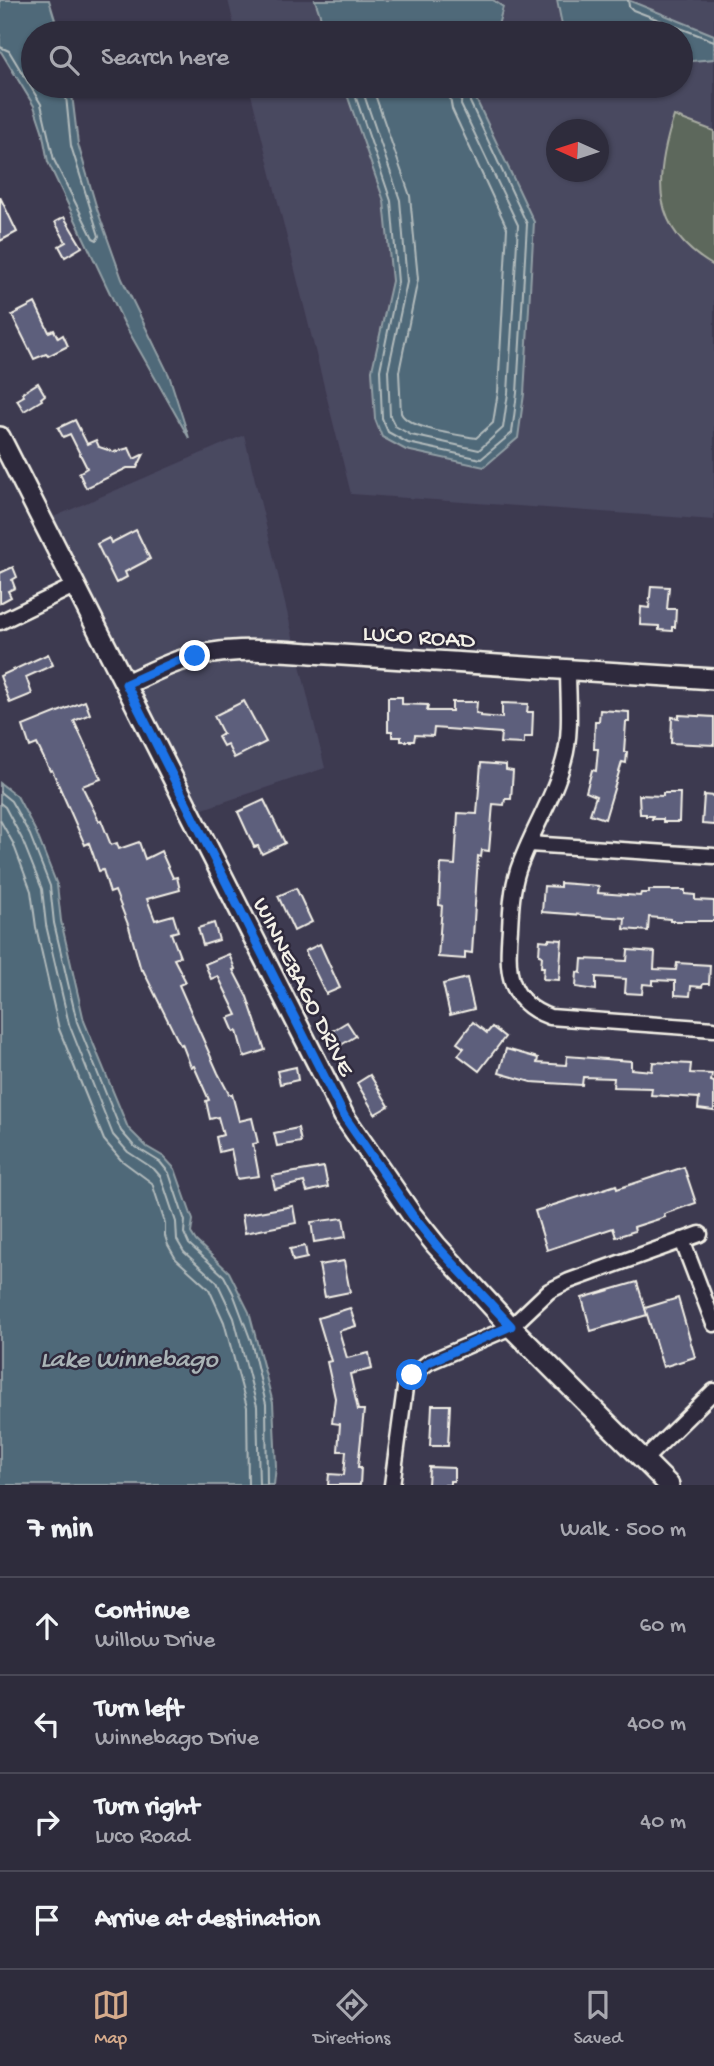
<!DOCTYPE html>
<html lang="en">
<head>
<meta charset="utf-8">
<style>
	:root { --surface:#2e2c3c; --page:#3a3847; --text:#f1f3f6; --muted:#a7a7af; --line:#494856; --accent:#d6ab8b }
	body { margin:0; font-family:"Gochi Hand",sans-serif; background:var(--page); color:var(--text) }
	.compass { position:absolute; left:546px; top:119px; width:63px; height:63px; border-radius:50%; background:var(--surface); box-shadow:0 2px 5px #0004; rotate:273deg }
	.stop { position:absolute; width:21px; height:21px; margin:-16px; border:5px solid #1a73e8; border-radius:50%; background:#fff }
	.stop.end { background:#1a73e8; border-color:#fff; box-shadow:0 2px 7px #0008 }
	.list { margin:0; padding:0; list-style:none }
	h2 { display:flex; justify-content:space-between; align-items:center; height:91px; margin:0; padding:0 28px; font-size:30px }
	h2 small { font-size:23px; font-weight:400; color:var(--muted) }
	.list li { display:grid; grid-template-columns:46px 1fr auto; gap:21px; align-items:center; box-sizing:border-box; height:98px; padding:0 28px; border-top:2px solid var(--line) }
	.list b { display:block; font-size:26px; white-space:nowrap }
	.list p { margin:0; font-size:23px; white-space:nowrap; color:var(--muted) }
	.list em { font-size:23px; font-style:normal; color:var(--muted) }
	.icon { flex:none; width:38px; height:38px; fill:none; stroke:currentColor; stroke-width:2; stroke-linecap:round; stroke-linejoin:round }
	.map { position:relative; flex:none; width:714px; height:1485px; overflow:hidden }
	.search { position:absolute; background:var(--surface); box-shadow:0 2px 5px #0004; left:21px; right:21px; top:21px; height:77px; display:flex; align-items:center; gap:18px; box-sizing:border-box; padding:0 24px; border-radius:38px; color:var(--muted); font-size:26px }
	.sheet { height:483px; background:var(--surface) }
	nav { display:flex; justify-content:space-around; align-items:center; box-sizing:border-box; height:98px; border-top:2px solid var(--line); background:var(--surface); font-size:19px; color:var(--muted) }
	nav a { display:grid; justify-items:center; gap:4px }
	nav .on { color:var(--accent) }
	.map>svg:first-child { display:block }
</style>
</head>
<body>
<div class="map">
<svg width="714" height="1485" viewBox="0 0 714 1485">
	<rect width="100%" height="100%" fill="#3d3a50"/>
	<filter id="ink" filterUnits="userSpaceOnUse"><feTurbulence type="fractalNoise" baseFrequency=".0143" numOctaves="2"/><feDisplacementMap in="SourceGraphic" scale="14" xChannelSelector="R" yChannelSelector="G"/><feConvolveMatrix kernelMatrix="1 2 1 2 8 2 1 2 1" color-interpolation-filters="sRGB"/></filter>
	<g filter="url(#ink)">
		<g fill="#4a4860" fill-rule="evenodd">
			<path d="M228 0H714V520L351 494 249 86H681V33H236ZM556 130H598V172H556Z"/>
			<path d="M244 435 325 768 191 813 42 522Z"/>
		</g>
		<path fill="#5d675b" stroke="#a8aca2" stroke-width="2" d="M674 116 714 131V266C650 230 654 178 674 116Z"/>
		<g fill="#506979" stroke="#929fa5" stroke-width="2">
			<path d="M0 0H49L59 33H33V86H71L78 144 97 209 122 279 169 375 189 438 124 323 48 162 42 130 34 106 0 50Z"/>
			<path d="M315 0H493L503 7 496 33H326Z"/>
			<path d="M557 0H628L714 35V59L681 62V33H584L562 25Z"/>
			<path d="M344 86H478L476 99 534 222 524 394 518 438 484 467 406 450 382 437 375 419 372 370 392 281 384 201Z"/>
			<path d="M0 783 17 796 36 832 57 885 61 921 84 1021 128 1128 147 1147 164 1157 175 1169 193 1220 191 1233 196 1241 229 1272 249 1312 273 1403 276 1466 274 1485H0Z"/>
		</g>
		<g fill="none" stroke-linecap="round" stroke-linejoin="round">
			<g stroke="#b2bbbc" stroke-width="2">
				<path d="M628 0 629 6 633 10 714 41"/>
				<path d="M0 47 9 51 41 104 54 160 93 238 97 240 99 236 71 146 65 86"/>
				<path d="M352 86 391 201 398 282 380 370 382 418 388 432 408 443 481 459 512 433 517 393 527 224 470 102 471 86"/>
				<path d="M361 86 400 200 407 282 388 371 390 416 395 426 411 435 479 450 503 428 508 393 518 225 461 105 462 86"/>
				<path d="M372 86 410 196 418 279 399 372 401 413C408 429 459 435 476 438L493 423 498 392 507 228 452 109 450 97 452 86"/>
				<path d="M0 792 11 801 30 835 50 886 54 923 77 1022 121 1131 134 1146 160 1162 169 1173 185 1221 184 1233 189 1244 224 1276 233 1293 251 1341 266 1404 267 1485"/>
				<path d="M0 803 5 807 22 839 42 889 46 925 69 1024 113 1135 128 1152 154 1169 161 1177 176 1222 177 1240 184 1252 217 1282 234 1318 257 1406 259 1485"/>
				<path d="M0 820 13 843 31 891 36 927 59 1029 104 1140 121 1160 152 1183 165 1223V1236L168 1245 176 1259 209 1289 224 1322 247 1407 248 1485"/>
			</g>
		</g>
		<g fill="#5d5e7b" stroke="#f4f1e8" stroke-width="2">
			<path d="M0 197 17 232 0 241Z"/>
			<path d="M64 217 82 247 65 257 59 246 66 242 55 222Z"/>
			<path d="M35 303 49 332 54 330 58 338 63 335 68 346 48 356 46 354 34 359 12 315Z"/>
			<path d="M38 383 45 395 41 398 42 400 24 411 17 400 24 396 22 393Z"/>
			<path d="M75 420 87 444 96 440 99 447 114 452 129 448 134 459 144 454 137 468H127L86 488 79 473 87 468 70 434 63 437 58 428Z"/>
			<path d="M136 530 150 559 125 572 127 577 116 583 97 544 109 538 111 543Z"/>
			<path d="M13 567 17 577 12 580 15 588 8 591 11 597 0 603V573Z"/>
			<path d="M651 586 669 587 667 609H676L675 627H672V631L659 630V626L640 625 641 607 649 608Z"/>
			<path d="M48 654 53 665 26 677 32 694 10 703 0 676Z"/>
			<path d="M388 697H402V704L428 705 427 711H452V702H477L476 713 481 714V716L502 718V703L528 704 527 712H533L532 737H524V744L500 743 501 733 434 728 433 736 415 735 414 741H401V737H392V731H388Z"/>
			<path d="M85 701 90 714 74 721 101 779 82 786 99 821 101 820 111 845 117 843 119 849 139 842 145 859 161 851 173 878 177 877 180 890 147 899 155 920 173 915 178 931 171 933 180 957 174 959 186 982 179 985 218 1073 229 1094H232L239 1121 252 1118 258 1143 253 1144 259 1176 237 1179 231 1149 219 1152 216 1137 223 1135 218 1117 210 1119 206 1101 209 1100 194 1066 191 1067 182 1044 180 1045 143 970H141L129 927 115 891 110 893 103 870 99 871 89 843 85 845 52 770 50 771 37 744 30 747 23 726Z"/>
			<path d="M244 701 266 742 234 758 227 744 223 746 218 737 223 734 214 716Z"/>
			<path d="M600 710 629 712V722H626L624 752H627L626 763 622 762 605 819 590 814 596 796 586 792 592 770 596 771 598 749H594L595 721H599Z"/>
			<path d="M679 715 714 717V745L671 743 672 717 679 718Z"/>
			<path d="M481 763 506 765V770L513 771 511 799H505L504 805 493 804 489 851 482 850 481 857 478 856 472 953 465 952V959L438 957 442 906 439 905 441 864 455 865 458 813 477 814Z"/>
			<path d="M663 793H680L679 822H663V819H652L653 816H646V814H640L639 795 663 796Z"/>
			<path d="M704 795 714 796V825L702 824Z"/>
			<path d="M264 800 285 843 262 854 258 846 254 847 238 812Z"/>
			<path d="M560 883 599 886 598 893 640 896 641 893H649V890H685V894L695 895V900L714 901V921H670V919L649 917 648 931 624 929 625 918 542 912 544 886 560 887Z"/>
			<path d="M296 888 312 922 294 931 278 896Z"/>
			<path d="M214 923 219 940 203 945 198 928Z"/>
			<path d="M549 939 562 940 559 980 543 979 544 967H541L542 956 539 955 540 940 549 941Z"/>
			<path d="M320 944 340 988 326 994 305 951Z"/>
			<path d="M628 950 655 952 654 969 676 970 677 963 710 965 709 984H703L702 987 691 986 690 996 675 995V981L653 980V985L643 984 642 994 625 993 626 979 596 977V990L576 987 577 972 581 973 582 959 627 961Z"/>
			<path d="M229 954 235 969 233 970 247 997 265 1050 244 1057 237 1031 234 1032 228 1018 237 1015 218 976 211 979 205 964Z"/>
			<path d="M467 978 474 1009 450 1015 443 984Z"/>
			<path d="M347 1022 356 1036 336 1048 327 1034Z"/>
			<path d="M473 1022 487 1033 492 1027 505 1037 479 1071 458 1055 464 1048 457 1043Z"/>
			<path d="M506 1049 538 1058 537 1063 566 1065 567 1056 592 1058 631 1061V1069L652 1071 653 1062 691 1064 690 1073 712 1074 711 1081 714 1082V1111L698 1109 699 1098 651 1095 652 1088 613 1087 614 1078 583 1077 582 1085 531 1082 499 1073Z"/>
			<path d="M296 1067 298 1080 280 1084 277 1071Z"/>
			<path d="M370 1075 389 1106 375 1114 357 1083Z"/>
			<path d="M298 1128 301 1142 277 1146 274 1133Z"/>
			<path d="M324 1167 328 1187 307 1192 304 1182 275 1189 272 1176Z"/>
			<path d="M684 1167 696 1203 664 1214 665 1217 634 1227 635 1231 616 1237 613 1228 547 1250 535 1211 616 1185 617 1189Z"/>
			<path d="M293 1206 296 1223 245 1233 242 1215Z"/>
			<path d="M343 1218 346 1237 314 1242 311 1222Z"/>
			<path d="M305 1246 307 1258 293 1261 290 1249Z"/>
			<path d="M344 1261 350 1292 325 1297 319 1265Z"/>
			<path d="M637 1282 647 1315 591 1331 582 1298Z"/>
			<path d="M678 1298 695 1357 663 1367 645 1308Z"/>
			<path d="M350 1308 356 1326 339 1331 347 1358 369 1353 372 1369 350 1374 358 1410H364L358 1467H361L360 1485H328L329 1474 344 1475 346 1451H338L340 1424 332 1423 335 1398 327 1362 331 1361 318 1318Z"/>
			<path d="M432 1405H450L448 1446H430Z"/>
			<path d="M429 1467 454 1468V1481H450V1485H428Z"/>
		</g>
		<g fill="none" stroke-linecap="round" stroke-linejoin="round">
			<defs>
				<g id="street">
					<path d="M0 622 74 586"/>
					<path d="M568 669C568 699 572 732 564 760 554 798 531 832 518 870 512 889 511 908 510 928 507 967 505 1001 550 1017L714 1029"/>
					<path d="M529 844 714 856"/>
					<path d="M682 1240 714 1324"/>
					<path d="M645 1459 714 1391"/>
					<path d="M392 1485 405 1388 412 1375 429 1362 511 1327 549 1291 569 1281 700 1234"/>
				</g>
				<g id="secondary">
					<path d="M0 437 344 1116 412 1215 436 1245 511 1327 669 1485"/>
					<path d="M126 684C142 677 159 668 176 662 218 646 266 650 311 653L714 679"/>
				</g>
			</defs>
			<use href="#street" stroke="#f4f1e8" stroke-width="19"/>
			<use href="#secondary" stroke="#f4f1e8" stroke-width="24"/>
			<use href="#street" stroke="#2f2a3d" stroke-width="14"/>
			<use href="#secondary" stroke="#2f2a3d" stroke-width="19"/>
		</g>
	</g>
	<g fill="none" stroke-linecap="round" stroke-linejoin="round" filter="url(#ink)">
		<path stroke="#1a73e8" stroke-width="9" d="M195 656 177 661 126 684 344 1116 412 1215 436 1245 511 1326 429 1362 412 1375"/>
	</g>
	<g text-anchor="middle" stroke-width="5" stroke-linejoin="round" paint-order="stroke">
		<g font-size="24" fill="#f4f1e8" stroke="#2f2a3d">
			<text transform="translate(419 635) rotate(4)" y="8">LUCO ROAD</text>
			<text transform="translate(305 986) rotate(63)" y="8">WINNEBAGO DRIVE</text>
		</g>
		<g font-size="26" font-style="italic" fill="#aab4b6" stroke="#2f2a3d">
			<text x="129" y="1366">Lake Winnebago</text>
		</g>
	</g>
</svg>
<svg class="compass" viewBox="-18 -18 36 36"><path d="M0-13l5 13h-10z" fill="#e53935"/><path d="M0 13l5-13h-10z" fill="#a7a7af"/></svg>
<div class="stop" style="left:412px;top:1375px"></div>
<div class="stop end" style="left:195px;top:656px"></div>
<div class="search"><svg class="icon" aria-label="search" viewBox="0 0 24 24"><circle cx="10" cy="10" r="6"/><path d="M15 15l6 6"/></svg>Search here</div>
</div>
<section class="sheet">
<h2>7 min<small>Walk · 500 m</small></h2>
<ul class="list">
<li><svg class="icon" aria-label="ahead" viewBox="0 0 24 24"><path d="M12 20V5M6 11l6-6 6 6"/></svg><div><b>Continue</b><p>Willow Drive</p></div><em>60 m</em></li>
<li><svg class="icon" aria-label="left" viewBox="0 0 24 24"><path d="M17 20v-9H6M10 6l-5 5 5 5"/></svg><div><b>Turn left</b><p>Winnebago Drive</p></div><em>400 m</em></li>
<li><svg class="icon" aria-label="right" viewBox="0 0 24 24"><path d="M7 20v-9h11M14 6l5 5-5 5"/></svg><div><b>Turn right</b><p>Luco Road</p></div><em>40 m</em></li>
<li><svg class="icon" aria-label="arrive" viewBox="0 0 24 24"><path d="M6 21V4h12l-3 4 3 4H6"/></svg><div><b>Arrive at destination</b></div></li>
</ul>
</section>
<nav>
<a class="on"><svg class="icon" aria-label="map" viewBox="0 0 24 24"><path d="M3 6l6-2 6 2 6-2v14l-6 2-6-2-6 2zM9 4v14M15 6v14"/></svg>Map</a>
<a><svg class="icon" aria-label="directions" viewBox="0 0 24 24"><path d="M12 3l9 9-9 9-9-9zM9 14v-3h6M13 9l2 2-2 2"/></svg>Directions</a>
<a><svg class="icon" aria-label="saved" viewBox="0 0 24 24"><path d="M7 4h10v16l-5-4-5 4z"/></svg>Saved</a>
</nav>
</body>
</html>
